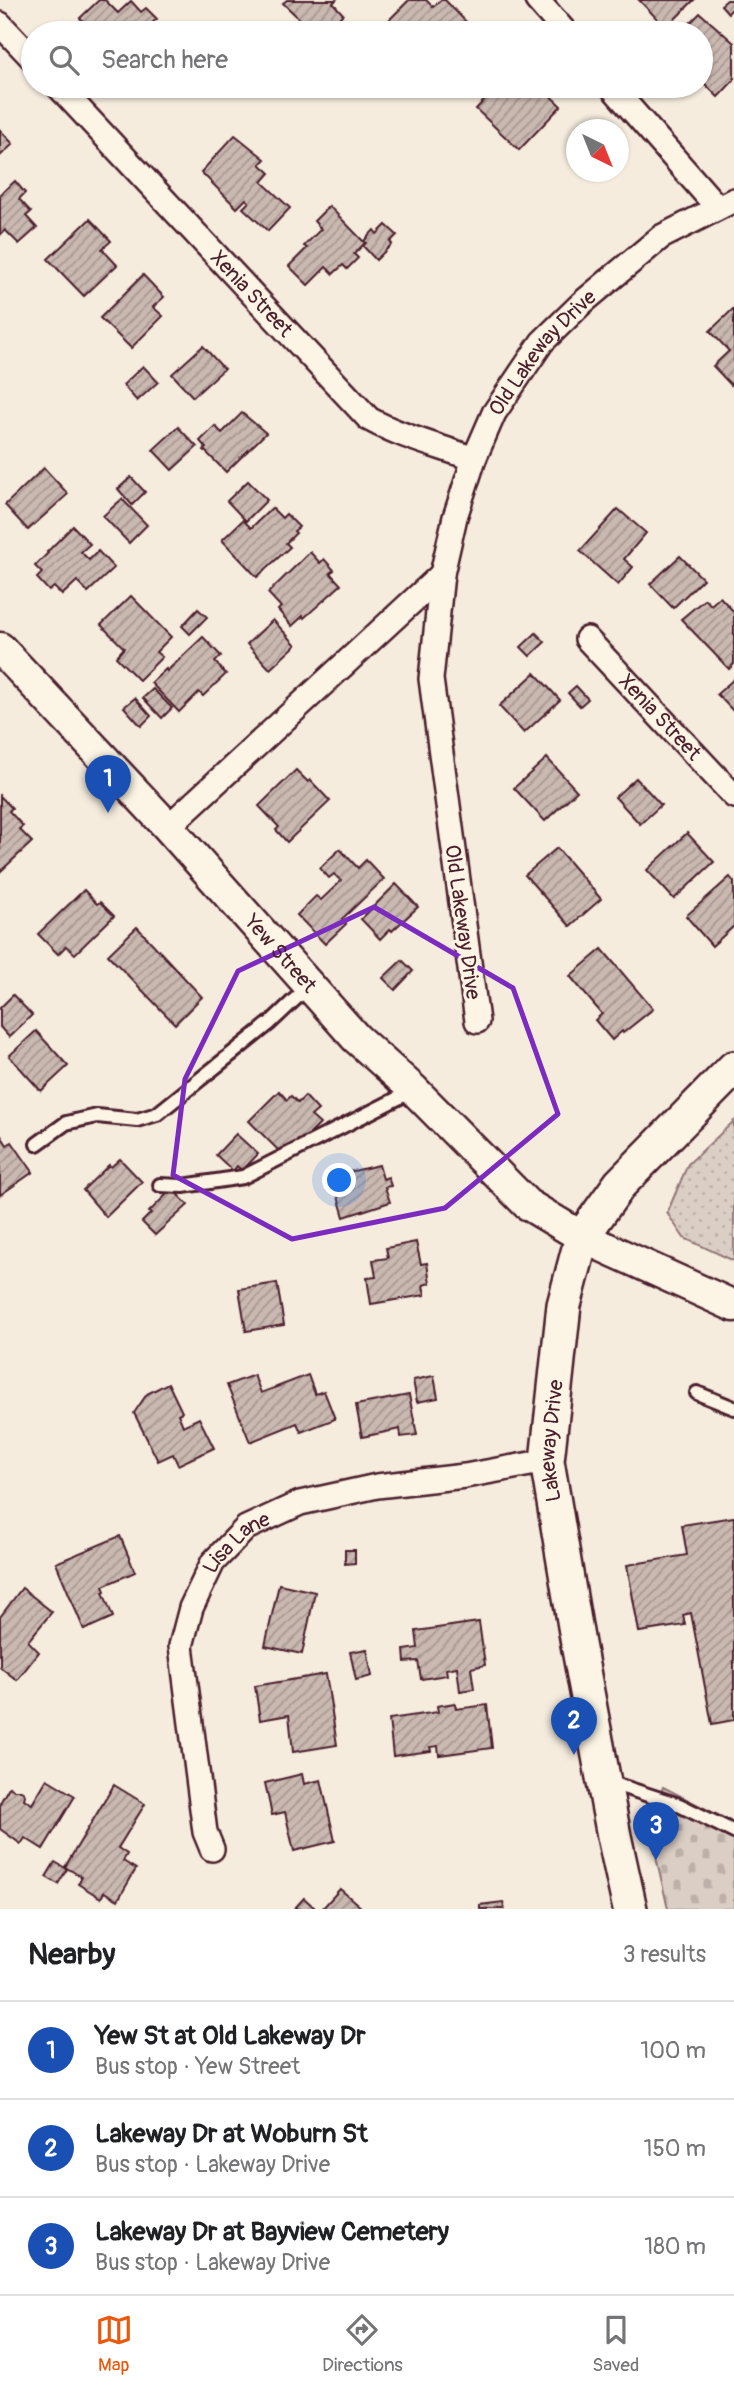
<!DOCTYPE html>
<html lang="en">
<head>
<meta charset="utf-8">
<style>
	:root { --surface:#fff; --page:#f2f2f2; --text:#202124; --muted:#757577; --line:#e0e0e0; --accent:#ea580c }
	body { margin:0; font-family:Pangolin,sans-serif; background:var(--page); color:var(--text) }
	.compass { position:absolute; left:566px; top:119px; width:63px; height:63px; border-radius:50%; background:var(--surface); box-shadow:0 2px 5px #0004; rotate:137deg }
	.you { position:absolute; left:340px; top:1181px; width:24px; height:24px; margin:-18px; border:5px solid #fff; border-radius:50%; background:#1a73e8; box-shadow:0 0 0 10px #1a73e833 }
	.badge { display:grid; place-items:center; width:46px; height:46px; border-radius:50%; background:var(--accent); color:#fff; font-size:23px; font-weight:700 }
	.pin { position:absolute; translate:-50% -58px; filter:drop-shadow(0 2px 4px #0008) }
	.pin::after { content:''; position:absolute; top:37px; width:24px; height:21px; background:inherit; clip-path:polygon(0 0,100% 0,50% 100%) }
	.list { margin:0; padding:0; list-style:none }
	h2 { display:flex; justify-content:space-between; align-items:center; height:91px; margin:0; padding:0 28px; font-size:30px }
	h2 small { font-size:23px; font-weight:400; color:var(--muted) }
	.list li { display:grid; grid-template-columns:46px 1fr auto; gap:21px; align-items:center; box-sizing:border-box; height:98px; padding:0 28px; border-top:2px solid var(--line) }
	.list b { display:block; font-size:26px; white-space:nowrap }
	.list p { margin:0; font-size:23px; white-space:nowrap; color:var(--muted) }
	.list em { font-size:23px; font-style:normal; color:var(--muted) }
	.icon { flex:none; width:38px; height:38px; fill:none; stroke:currentColor; stroke-width:2; stroke-linecap:round; stroke-linejoin:round }
	.map { position:relative; flex:none; width:734px; height:1909px; overflow:hidden }
	.search { position:absolute; background:var(--surface); box-shadow:0 2px 5px #0004; left:21px; right:21px; top:21px; height:77px; display:flex; align-items:center; gap:18px; box-sizing:border-box; padding:0 24px; border-radius:38px; color:var(--muted); font-size:26px }
	.sheet { height:385px; background:var(--surface) }
	nav { display:flex; justify-content:space-around; align-items:center; box-sizing:border-box; height:98px; border-top:2px solid var(--line); background:var(--surface); font-size:19px; color:var(--muted) }
	nav a { display:grid; justify-items:center; gap:4px }
	nav .on { color:var(--accent) }
	.map>svg:first-child { display:block }
</style>
</head>
<body>
<div class="map">
<svg width="734" height="1909" viewBox="0 0 734 1909">
	<defs>
		<pattern id="cemetery-stones" width="16" height="16" patternUnits="userSpaceOnUse" patternTransform="scale(1.75)"><rect width="16" height="16" fill="#dbcec4"/><path d="M2 7V4a2 2 0 0 1 4 0v3zM10 15v-3a2 2 0 0 1 4 0v3z" fill="#bdb0a9"/></pattern>
		<pattern id="park-dots" width="8" height="8" patternUnits="userSpaceOnUse" patternTransform="scale(1.75)"><rect width="8" height="8" fill="#dbcec4"/><path d="M2 2h.1M6 6h.1" fill="none" stroke="#bdb0a9" stroke-width="1.8" stroke-linecap="round"/></pattern>
		<pattern id="building-hatch" width="6" height="6" patternUnits="userSpaceOnUse" patternTransform="scale(1.75)"><rect width="6" height="6" fill="#cab9b1"/><path d="M-1 1l2-2M0 6l6-6M5 7l2-2" fill="none" stroke="#a69690"/></pattern>
	</defs>
	<rect width="100%" height="100%" fill="#f5ecde"/>
	<filter id="ink" filterUnits="userSpaceOnUse"><feTurbulence type="fractalNoise" baseFrequency=".0143" numOctaves="2"/><feDisplacementMap in="SourceGraphic" scale="14" xChannelSelector="R" yChannelSelector="G"/><feConvolveMatrix kernelMatrix="1 2 1 2 8 2 1 2 1" color-interpolation-filters="sRGB"/></filter>
	<g filter="url(#ink)">
		<path fill="url(#cemetery-stones)" stroke="#927678" stroke-width="2" d="M663 1787 734 1823V1909H668L649 1826Z"/>
		<path fill="url(#park-dots)" stroke="#927678" stroke-width="2" d="M734 1121V1261L684 1238 667 1213 688 1164Z"/>
		<g fill="url(#building-hatch)" stroke="#4a1f2b" stroke-width="2">
			<path d="M99 0H105L118 13 131 1 141 12 146 8 157 19 152 23 162 33H116L110 28 105 33H95L80 18Z"/>
			<path d="M287 0H336L333 3 343 14 326 32 316 22 310 29 283 3Z"/>
			<path d="M409 0H426L433 7 441 0H445L473 29 469 33H402L389 20Z"/>
			<path d="M639 0H694L666 28Z"/>
			<path d="M727 0H734V7L728 13 721 5Z"/>
			<path d="M700 13 734 43V80L718 97 701 80V33H680Z"/>
			<path d="M498 86H526L528 88 540 86 561 106 519 150 476 109Z"/>
			<path d="M0 130 13 144 0 156Z"/>
			<path d="M235 135 265 159 260 164 270 173 262 182 290 208 268 231 243 208 249 202 246 199 237 208 201 172Z"/>
			<path d="M15 181 25 193 19 199 31 212 26 216 37 228 19 244 5 230 0 235V195Z"/>
			<path d="M329 206 365 243 354 254 358 258 347 269 343 265 333 274 326 267 308 285 289 266 307 248 304 246 321 229 314 221Z"/>
			<path d="M90 219 111 241 102 249 117 265 84 296 48 259Z"/>
			<path d="M386 225 397 235 390 242 392 244 376 260 363 246 366 243 364 241 374 230 377 234Z"/>
			<path d="M143 275 164 297 153 307 163 316 131 348 100 318Z"/>
			<path d="M734 308V382L731 385 713 366 729 351 710 331Z"/>
			<path d="M203 346 224 369 193 397 172 374Z"/>
			<path d="M143 366 158 382 137 401 123 385Z"/>
			<path d="M242 413 266 433 226 472 204 450 206 448 200 441 215 426 222 433Z"/>
			<path d="M178 427 197 447 172 470 153 450Z"/>
			<path d="M44 468 68 494 28 530 5 505Z"/>
			<path d="M131 477 145 492 132 505 118 489Z"/>
			<path d="M248 481 267 500 246 521 227 501Z"/>
			<path d="M122 499 147 525 129 543 103 516Z"/>
			<path d="M272 508 282 518 286 514 299 527 294 531 296 533 286 543 290 547 257 577 222 540 243 520 251 528Z"/>
			<path d="M618 509 646 533 624 559 633 567 618 585 580 551Z"/>
			<path d="M73 526 90 544 81 552 89 560 98 551 114 568 88 592 77 581 62 595 54 587 49 591 37 578 42 573 35 566 48 553 47 552Z"/>
			<path d="M310 552 320 563 324 559 334 570 330 573 341 585 304 618 303 616 292 626 278 610 281 607 268 593Z"/>
			<path d="M680 556 703 579 673 608 650 584Z"/>
			<path d="M131 596 171 637 156 652 162 657 139 680 116 657 124 648 101 625Z"/>
			<path d="M720 597 734 612V664L729 669 681 619 705 599 711 605Z"/>
			<path d="M198 609 207 617 190 634 182 626Z"/>
			<path d="M273 620 296 645 270 669 247 644Z"/>
			<path d="M536 633 545 642 530 656 521 647Z"/>
			<path d="M203 637 221 656 215 662 226 674 203 696 199 692 179 712 151 683 166 669 167 671Z"/>
			<path d="M535 673 560 700 524 733 499 706Z"/>
			<path d="M734 679V712L717 694Z"/>
			<path d="M576 686 588 699 580 706 568 693Z"/>
			<path d="M153 689 172 708 162 718 143 698Z"/>
			<path d="M135 698 151 716 141 726 124 707Z"/>
			<path d="M547 758 577 791 545 821 514 788Z"/>
			<path d="M296 770 308 782 310 780 330 801 287 842 276 830 279 827 259 806Z"/>
			<path d="M636 778 661 805 640 824 615 797Z"/>
			<path d="M0 796 12 808 9 811 23 826 19 829 32 842 0 872Z"/>
			<path d="M687 833 714 862 674 899 647 870Z"/>
			<path d="M557 848 601 899 570 926 525 875Z"/>
			<path d="M340 849 358 868 366 860 384 879 342 919 346 924 325 944 297 915 316 896 321 900 341 881 334 874 329 878 320 868Z"/>
			<path d="M730 877 734 882V926L712 946 686 916Z"/>
			<path d="M396 884 418 907 392 931 390 929 380 939 361 919Z"/>
			<path d="M84 890 97 904 100 902 114 916 75 954 66 946 58 954 38 934Z"/>
			<path d="M137 927 202 997 175 1024 108 955Z"/>
			<path d="M602 949 653 1009 623 1033 622 1031 612 1040 595 1020 602 1014 570 976Z"/>
			<path d="M402 960 413 971 395 990 383 978Z"/>
			<path d="M13 995 32 1015 9 1037 0 1027V1008Z"/>
			<path d="M36 1031 68 1066 41 1091 9 1056Z"/>
			<path d="M279 1091 287 1100 291 1096 298 1103 305 1096 318 1110 311 1116 320 1124 291 1153 282 1154 249 1121Z"/>
			<path d="M0 1134 7 1145 12 1142 33 1172 0 1195Z"/>
			<path d="M236 1134 258 1154 242 1171 237 1166 233 1171 216 1155Z"/>
			<path d="M120 1159 142 1182 106 1217 83 1190 109 1165 111 1167Z"/>
			<path d="M379 1165 383 1179 388 1177 391 1186 385 1187 390 1202 344 1217 332 1176Z"/>
			<path d="M172 1189 188 1205 155 1235 142 1222 151 1213 149 1212Z"/>
			<path d="M416 1242 421 1264 427 1263 430 1283 423 1285 425 1295 371 1304 367 1278 376 1277 373 1260 388 1258 386 1248Z"/>
			<path d="M277 1283 284 1325 246 1331 239 1289Z"/>
			<path d="M254 1375 261 1393 308 1375 315 1394 324 1391 335 1419 301 1432 297 1423 250 1442 227 1385Z"/>
			<path d="M434 1376 438 1398 417 1402 413 1380Z"/>
			<path d="M168 1383 182 1412 178 1414 183 1426 199 1418 214 1448 178 1465 173 1454 158 1461 134 1413 147 1394Z"/>
			<path d="M409 1395 417 1435 401 1437 400 1429 362 1437 356 1405Z"/>
			<path d="M734 1517V1720L712 1724 691 1613 683 1615 685 1625 639 1632 627 1565 687 1555 682 1525Z"/>
			<path d="M120 1536 135 1572 103 1586 105 1591 103 1592 113 1617 84 1630 56 1563Z"/>
			<path d="M345 1550H355V1563L345 1564Z"/>
			<path d="M279 1584 315 1592 302 1654 265 1646Z"/>
			<path d="M22 1588 52 1612 28 1641 39 1652 17 1680 0 1667V1617Z"/>
			<path d="M479 1622 485 1665 471 1668 474 1689 460 1691 457 1667 446 1669 447 1675 421 1679 418 1661 405 1662 404 1650 418 1648 416 1631Z"/>
			<path d="M367 1649 372 1676 356 1680 350 1652Z"/>
			<path d="M326 1674 337 1745 293 1752 289 1715 260 1720 255 1686Z"/>
			<path d="M455 1703 456 1709 487 1705 492 1748 439 1755 438 1746 430 1747 431 1751 393 1756 389 1719 438 1712 437 1706Z"/>
			<path d="M302 1774 304 1784 321 1780 335 1841 294 1851 285 1812 272 1815 265 1783Z"/>
			<path d="M47 1779 75 1796 43 1849 25 1838 21 1844 0 1829V1803L9 1787 14 1790H21L25 1795 24 1799 32 1804Z"/>
			<path d="M114 1785 145 1804 118 1848 127 1854 123 1861 136 1869 118 1900 104 1892 101 1898 78 1884 82 1877 65 1867Z"/>
			<path d="M55 1862 67 1869 58 1884 46 1877Z"/>
			<path d="M340 1889 363 1909H322Z"/>
			<path d="M304 1898 316 1909H294Z"/>
			<path d="M503 1902 504 1909H480V1905Z"/>
		</g>
		<g fill="none" stroke-linecap="round" stroke-linejoin="round">
			<defs>
				<g id="service">
					<path d="M37 1144 66 1123 97 1116 137 1120 157 1114 270 1023 309 986"/>
					<path d="M160 1185 183 1186 243 1177 414 1090"/>
					<path d="M697 1393 734 1408"/>
					<path d="M608 1782 679 1805 734 1832"/>
				</g>
				<g id="minor">
					<path d="M537 0 566 33"/>
					<path d="M0 24 33 59"/>
					<path id="s1" d="M58 86 369 419C402 437 439 446 474 459"/>
					<path d="M611 86 717 207"/>
					<path id="s2" d="M587 639 734 796"/>
					<path d="M168 827 442 574"/>
					<path id="s3" d="M477 1021 431 679 442 574 455 517 474 459 494 413 542 342 582 303 661 237 734 200"/>
					<path id="s4" d="M212 1849 205 1832 181 1646 191 1608 213 1562 246 1528 300 1503 377 1486 465 1476 547 1461"/>
				</g>
				<g id="tertiary">
					<path id="s5" d="M0 648 168 827 356 1038 414 1090 527 1204 582 1237 734 1306"/>
				</g>
				<g id="secondary">
					<path id="s6" d="M630 1909 614 1836 578 1644 547 1461 564 1305 582 1237 620 1184 734 1068"/>
				</g>
			</defs>
			<use href="#service" stroke="#4a1f2b" stroke-width="18"/>
			<use href="#minor" stroke="#4a1f2b" stroke-width="28"/>
			<use href="#tertiary" stroke="#4a1f2b" stroke-width="35"/>
			<use href="#secondary" stroke="#4a1f2b" stroke-width="38"/>
			<use href="#service" stroke="#fcf5e5" stroke-width="12"/>
			<use href="#minor" stroke="#fcf5e5" stroke-width="23"/>
			<use href="#tertiary" stroke="#fcf5e5" stroke-width="30"/>
			<use href="#secondary" stroke="#fcf5e5" stroke-width="33"/>
		</g>
	</g>
	<path fill="none" stroke="#7b2cbf" stroke-width="5" stroke-linejoin="round" d="M374 907 513 988 558 1114 445 1208 292 1239 173 1175 185 1079 238 971Z"/>
	<g text-anchor="middle" stroke-width="6" stroke-linejoin="round" paint-order="stroke">
		<g font-size="21" fill="#4a1f2b" stroke="#fcf5e5">
			<text dy="7" stroke="none"><textPath href="#s1" startOffset="284">Xenia Street</textPath></text>
			<text dy="7" stroke="none"><textPath href="#s3" startOffset="698">Old Lakeway Drive</textPath></text>
			<text dy="7" stroke="none"><textPath href="#s2" startOffset="107">Xenia Street</textPath></text>
			<text transform="translate(463 922) rotate(82)" y="7">Old Lakeway Drive</text>
			<text dy="7" stroke="none"><textPath href="#s5" startOffset="415">Yew Street</textPath></text>
			<text dy="7" stroke="none"><textPath href="#s6" startOffset="476">Lakeway Drive</textPath></text>
			<text dy="7" stroke="none"><textPath href="#s4" startOffset="327">Lisa Lane</textPath></text>
		</g>
	</g>
</svg>
<svg class="compass" viewBox="-18 -18 36 36"><path d="M0-13l5 13h-10z" fill="#e53935"/><path d="M0 13l5-13h-10z" fill="#757577"/></svg>
<div class="you"></div>
<div class="pin badge" style="left:108px;top:813px;background:#1a4fb4">1</div>
<div class="pin badge" style="left:574px;top:1755px;background:#1a4fb4">2</div>
<div class="pin badge" style="left:656px;top:1860px;background:#1a4fb4">3</div>
<div class="search"><svg class="icon" aria-label="search" viewBox="0 0 24 24"><circle cx="10" cy="10" r="6"/><path d="M15 15l6 6"/></svg>Search here</div>
</div>
<section class="sheet">
<h2>Nearby<small>3 results</small></h2>
<ul class="list">
<li><span class="badge" style="background:#1a4fb4">1</span><div><b>Yew St at Old Lakeway Dr</b><p>Bus stop · Yew Street</p></div><em>100 m</em></li>
<li><span class="badge" style="background:#1a4fb4">2</span><div><b>Lakeway Dr at Woburn St</b><p>Bus stop · Lakeway Drive</p></div><em>150 m</em></li>
<li><span class="badge" style="background:#1a4fb4">3</span><div><b>Lakeway Dr at Bayview Cemetery</b><p>Bus stop · Lakeway Drive</p></div><em>180 m</em></li>
</ul>
</section>
<nav>
<a class="on"><svg class="icon" aria-label="map" viewBox="0 0 24 24"><path d="M3 6l6-2 6 2 6-2v14l-6 2-6-2-6 2zM9 4v14M15 6v14"/></svg>Map</a>
<a><svg class="icon" aria-label="directions" viewBox="0 0 24 24"><path d="M12 3l9 9-9 9-9-9zM9 14v-3h6M13 9l2 2-2 2"/></svg>Directions</a>
<a><svg class="icon" aria-label="saved" viewBox="0 0 24 24"><path d="M7 4h10v16l-5-4-5 4z"/></svg>Saved</a>
</nav>
</body>
</html>
